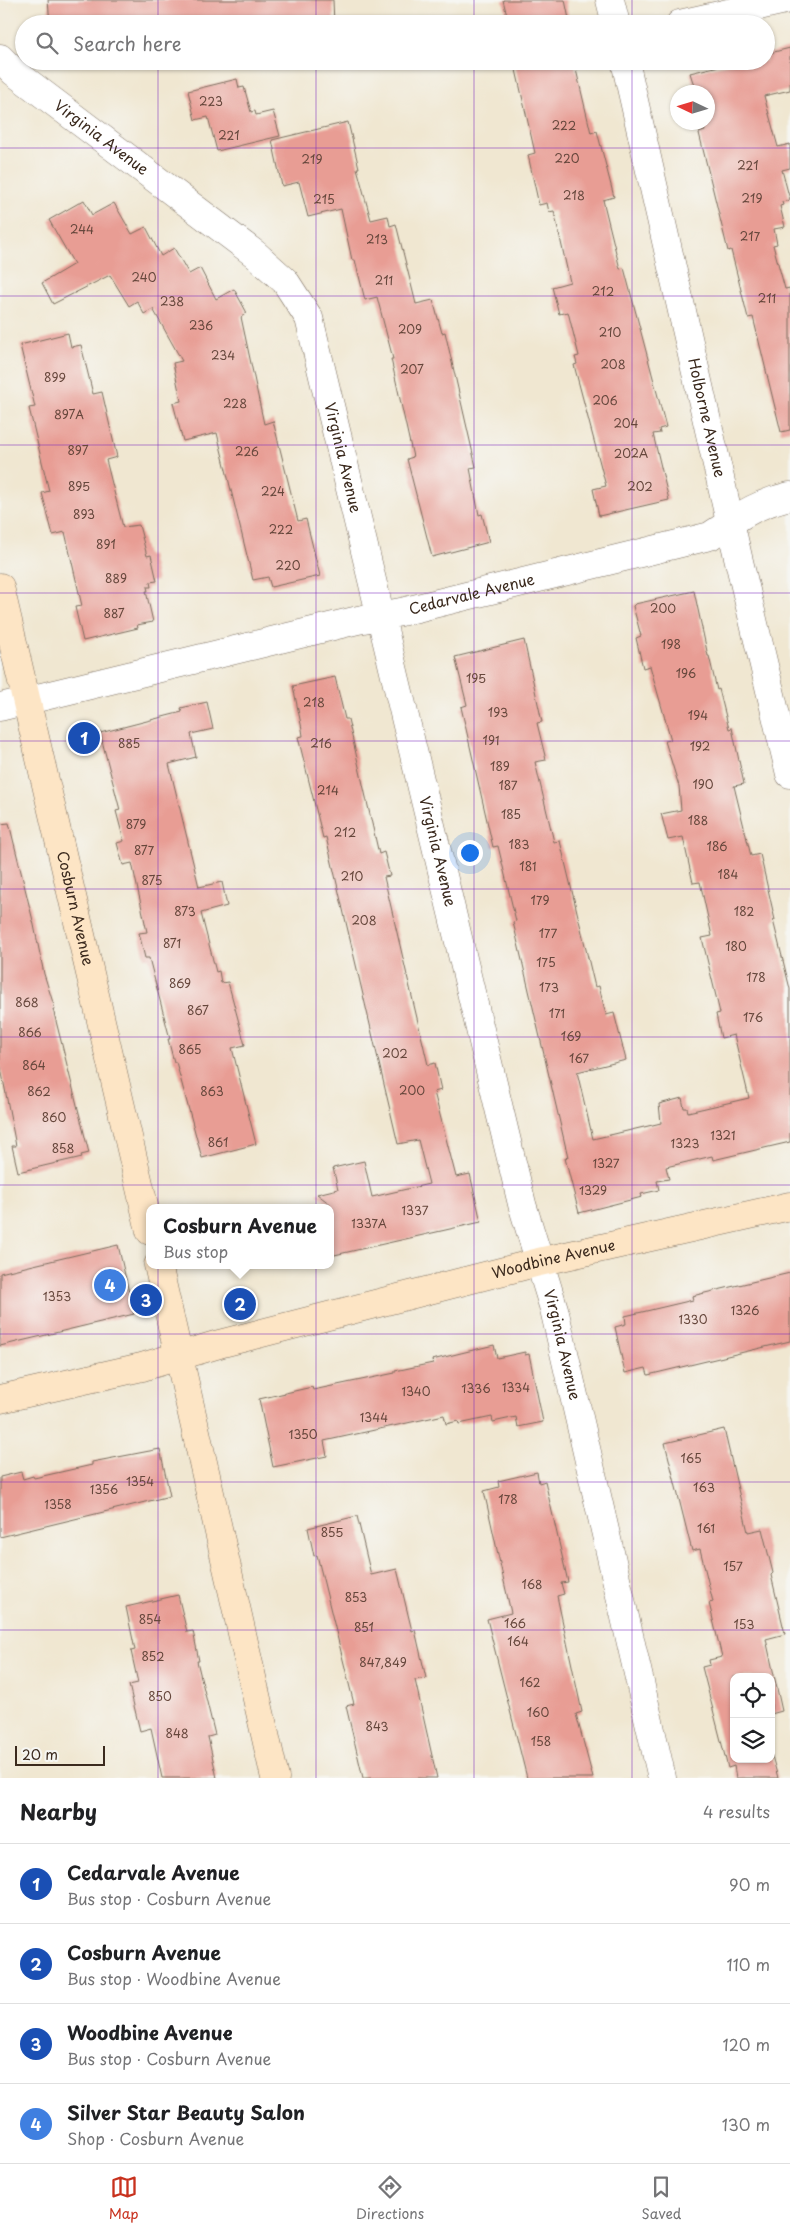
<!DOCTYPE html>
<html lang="en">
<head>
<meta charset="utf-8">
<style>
	:root { --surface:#fff; --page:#f6f6f6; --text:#202124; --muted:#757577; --line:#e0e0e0; --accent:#c8321e }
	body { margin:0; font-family:"Playpen Sans",sans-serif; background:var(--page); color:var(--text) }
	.controls { position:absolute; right:15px; bottom:15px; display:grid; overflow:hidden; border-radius:10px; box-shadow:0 1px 4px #0004 }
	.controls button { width:45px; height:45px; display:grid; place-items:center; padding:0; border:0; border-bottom:1px solid var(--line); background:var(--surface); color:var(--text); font:25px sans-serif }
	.compass { position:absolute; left:670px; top:85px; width:45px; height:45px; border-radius:50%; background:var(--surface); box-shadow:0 1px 4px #0004; rotate:274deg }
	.scale { position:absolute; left:15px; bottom:12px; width:90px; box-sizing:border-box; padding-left:5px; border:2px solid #3b2a1e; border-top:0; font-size:14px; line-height:18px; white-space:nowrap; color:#3b2a1e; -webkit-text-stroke:4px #f6f6f2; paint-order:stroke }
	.you { position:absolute; left:469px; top:852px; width:18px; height:18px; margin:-12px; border:4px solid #fff; border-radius:50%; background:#1a73e8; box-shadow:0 0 0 8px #1a73e833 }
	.badge { display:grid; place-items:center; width:32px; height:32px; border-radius:50%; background:var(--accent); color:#fff; font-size:16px; font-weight:700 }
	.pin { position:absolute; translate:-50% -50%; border:2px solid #fff; box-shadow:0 1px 5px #0006 }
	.popup { position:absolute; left:146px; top:1204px; width:188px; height:65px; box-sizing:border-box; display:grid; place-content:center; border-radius:10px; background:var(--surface); filter:drop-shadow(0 1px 4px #0005); font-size:16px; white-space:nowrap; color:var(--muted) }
	.popup b { font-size:19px; color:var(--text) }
	.popup::after { content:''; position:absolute; left:50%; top:100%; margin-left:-10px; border:10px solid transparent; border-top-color:var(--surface) }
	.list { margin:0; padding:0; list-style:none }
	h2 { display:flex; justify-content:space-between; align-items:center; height:65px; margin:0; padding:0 20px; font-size:21px }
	h2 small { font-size:16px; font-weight:400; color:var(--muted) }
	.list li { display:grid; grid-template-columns:32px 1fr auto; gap:15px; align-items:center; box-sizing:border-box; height:80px; padding:0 20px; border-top:1px solid var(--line) }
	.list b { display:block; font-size:19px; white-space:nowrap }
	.list p { margin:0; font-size:16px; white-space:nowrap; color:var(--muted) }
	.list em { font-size:16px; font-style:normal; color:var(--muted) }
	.icon { flex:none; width:28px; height:28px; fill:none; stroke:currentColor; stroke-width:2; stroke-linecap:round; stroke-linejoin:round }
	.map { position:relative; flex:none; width:790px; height:1778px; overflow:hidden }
	.search { position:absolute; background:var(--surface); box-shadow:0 1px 4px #0004; left:15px; right:15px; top:15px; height:55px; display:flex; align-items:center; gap:12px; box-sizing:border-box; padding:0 18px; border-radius:28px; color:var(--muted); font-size:19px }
	.sheet { height:385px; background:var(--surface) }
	nav { display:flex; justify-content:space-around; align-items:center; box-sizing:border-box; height:70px; border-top:1px solid var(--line); background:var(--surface); font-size:14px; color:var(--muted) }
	nav a { display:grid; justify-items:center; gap:2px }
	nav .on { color:var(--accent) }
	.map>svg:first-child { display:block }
</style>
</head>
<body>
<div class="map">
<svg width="790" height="1778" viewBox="0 0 790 1778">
	<rect width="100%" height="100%" fill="#f6f6f2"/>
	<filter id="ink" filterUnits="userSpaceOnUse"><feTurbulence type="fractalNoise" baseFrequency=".02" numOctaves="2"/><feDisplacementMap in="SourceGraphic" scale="10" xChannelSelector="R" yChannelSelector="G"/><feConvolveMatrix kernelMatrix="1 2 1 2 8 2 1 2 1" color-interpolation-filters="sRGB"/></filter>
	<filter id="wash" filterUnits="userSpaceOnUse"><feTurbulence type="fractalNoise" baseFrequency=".0096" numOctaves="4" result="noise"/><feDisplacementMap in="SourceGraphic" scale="20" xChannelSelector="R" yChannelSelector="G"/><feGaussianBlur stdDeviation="1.12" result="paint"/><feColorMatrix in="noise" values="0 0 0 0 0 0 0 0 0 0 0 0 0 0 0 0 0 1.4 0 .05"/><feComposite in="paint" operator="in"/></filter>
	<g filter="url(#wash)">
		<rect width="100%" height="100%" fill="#f0e7d1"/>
		<g id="blocks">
			<g fill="#e89d94">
				<path d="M48 0H333L334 24H50Z"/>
				<path d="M503 0H565L570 24H509Z"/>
				<path d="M790 48V90L764 96 778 147 790 144V168L782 170 790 200 782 202 783 205 780 206 785 227 774 229 777 244 773 245 785 289 790 288V430L781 432 753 317 748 318 731 250 728 251 699 133 705 131 703 122H708V92H696L690 73 739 61H766V54Z"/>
				<path d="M514 61H574L591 133 597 131 614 197 603 200 620 269 624 268 666 427 659 429 660 433 653 434 669 500 599 516 593 489 606 486 574 365 577 364 575 357 579 356 568 312 559 314 552 287 570 282 554 211 549 212 547 203 539 205 528 155 535 153Z"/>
				<path d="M237 79 239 88 244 87 251 112 255 111 256 115 273 111 280 136 217 151 208 117 195 120 188 91Z"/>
				<path d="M348 122 359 168H357L371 220 388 216 390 226 396 224 416 304 433 300 442 333 445 332 476 467 470 468 479 515 482 514 489 542 432 557 407 459 413 457 391 359H393L377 297 365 300 355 260H352L341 209 308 217 299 182 282 186 272 140Z"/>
				<path d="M84 200 92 215 114 203 132 234 146 227 161 256 174 248 189 274 200 268 216 299 234 289 247 313 241 317 264 424 273 421 298 521 306 519 320 576 271 587 268 577 253 580 217 433 183 441 173 403 181 401 173 363 182 361 153 309 144 314 137 301 129 306 110 275 53 304 42 283 74 264 49 220Z"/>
				<path d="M68 333 71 347 81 345 93 394 102 392 117 457 106 460 123 527 139 525 147 556 151 555 157 581 150 582 151 587H147L148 591H146L153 622 137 625 138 628 83 641 75 607 82 606 65 532 53 535 42 493 49 491 29 408 35 407 20 345Z"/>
				<path d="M694 591 708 656H709L717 690 719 689 729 729 732 728 744 784 734 786 751 856 760 854 775 920H773L790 989V1142L713 1160 712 1156 666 1167 669 1179 657 1181 659 1190 641 1194 642 1197 579 1213 565 1158 568 1157 513 922 516 921 498 846 493 847 461 707 467 705 455 657 524 640 542 722 537 723 546 760 535 762 554 842 560 841 595 987 599 986 606 1015 614 1013 626 1060 577 1072 593 1139 661 1123 659 1104 682 1098 684 1108H687L688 1112 749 1098 734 1035 721 1038 716 1014 720 1013 702 938 712 936 700 882 693 883 683 837 668 840 662 817 661 814 681 810 679 786 665 741 671 740 650 666 643 668 636 638 641 636 633 606 635 604Z"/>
				<path d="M335 677 345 719H348L379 854 384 852 390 876 384 877 428 1065 435 1063 441 1090 434 1092 456 1177 470 1174 481 1222 330 1256V1204L317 1194 338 1189 333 1168 364 1161 372 1197 429 1184 418 1140 398 1144 326 837 323 838 298 737 303 736 302 729 293 686Z"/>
				<path d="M207 702 213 729 191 734 196 757 169 764 199 887 222 882 227 906 201 913 216 972 219 971 221 983 228 982 245 1045 232 1048 256 1144 202 1158 176 1062H174L168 1039H170L149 958H145L139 933 147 932 132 863 123 865 117 843 124 841 116 811 120 810 100 733 182 712 181 708Z"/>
				<path d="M9 823 34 925 44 974 55 1009H53L89 1153 81 1155 82 1157 18 1172 12 1146H16L0 1063V824Z"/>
				<path d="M118 1245 134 1314 0 1346V1273Z"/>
				<path d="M790 1273V1341L648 1375 646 1368 625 1373 615 1327 626 1324 625 1316 693 1300 692 1296Z"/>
				<path d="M494 1345 497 1358 525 1352V1355L529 1354 543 1422 518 1427 516 1417 493 1422 492 1417 459 1424 458 1421 446 1424 444 1415 324 1441 327 1456 273 1467 259 1399 312 1387 313 1390 395 1373V1371L433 1363 432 1360Z"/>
				<path d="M724 1429 748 1532 762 1529 773 1573 771 1575 785 1634 766 1639 782 1711 771 1714V1677H734V1759H771V1752L778 1778H736L734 1766 728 1768 702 1667 710 1665 709 1660 722 1657 709 1603 713 1602 700 1549 692 1551 665 1443Z"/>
				<path d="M160 1449 170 1496 0 1537V1477L21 1472 23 1479 33 1476 34 1478 92 1465V1462Z"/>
				<path d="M537 1472 539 1483 545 1481 568 1582 561 1583 564 1594 557 1596 582 1712 576 1714 593 1778H527L487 1619 511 1613 484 1491 499 1487 498 1481Z"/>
				<path d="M357 1516 371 1575 397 1569 412 1631 415 1630 426 1678 415 1680 437 1778H363L346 1706 354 1704 317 1555 314 1556 308 1528Z"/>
				<path d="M178 1595 187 1632 193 1631 199 1661H197L215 1735 208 1737 217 1778H162L151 1728 140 1731 129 1685 138 1683 131 1651 135 1650 126 1607Z"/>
			</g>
		</g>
	</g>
	<g filter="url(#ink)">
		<use href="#blocks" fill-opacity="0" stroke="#7a6c5d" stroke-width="1"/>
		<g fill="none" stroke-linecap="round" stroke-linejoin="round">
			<defs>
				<g id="street">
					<path d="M610 0 616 24"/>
					<path d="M680 24 785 0"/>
					<path id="s1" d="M0 58 14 72 255 254 285 281 309 318 522 1204 554 1309 662 1778"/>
					<path id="s2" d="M625 61 738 557 790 774"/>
					<path id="s3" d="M0 707 358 620 401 612 710 536C739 517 755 504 790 496"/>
				</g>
				<g id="secondary">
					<path id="s4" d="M0 587 150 1231"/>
					<path d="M158 1265 275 1778"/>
					<path id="s5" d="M0 1399 142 1367 219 1344 539 1262 790 1206"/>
				</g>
			</defs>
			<use href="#street" stroke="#7a6c5d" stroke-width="29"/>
			<use href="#secondary" stroke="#7a6c5d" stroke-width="29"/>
			<use href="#street" stroke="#fff" stroke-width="28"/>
			<use href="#secondary" stroke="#fde5c5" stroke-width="28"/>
		</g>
	</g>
	<path fill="none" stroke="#7b2cbf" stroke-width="1" stroke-opacity="0.55" d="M158 0V24M316 0V24M474 0V24M632 0V24M158 61V1778M316 61V1778M474 61V1778M632 61V1778M0 148H790M0 296H790M0 445H790M0 593H790M0 741H790M0 889H790M0 1037H790M0 1185H790M0 1334H790M0 1482H790M0 1630H790"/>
	<g text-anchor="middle" stroke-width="4" stroke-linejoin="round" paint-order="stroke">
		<g font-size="12" fill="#66473c">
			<text x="211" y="106">223</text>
			<text x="564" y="130">222</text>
			<text x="229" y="140">221</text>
			<text x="567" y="163">220</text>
			<text x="312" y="164">219</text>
			<text x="748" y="170">221</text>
			<text x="574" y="200">218</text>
			<text x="752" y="203">219</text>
			<text x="324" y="204">215</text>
			<text x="82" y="234">244</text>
			<text x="750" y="241">217</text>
			<text x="377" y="244">213</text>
			<text x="144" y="282">240</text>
			<text x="384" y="285">211</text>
			<text x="603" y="296">212</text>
			<text x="767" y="303">211</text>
			<text x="172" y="306">238</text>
			<text x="201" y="330">236</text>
			<text x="410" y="334">209</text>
			<text x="610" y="337">210</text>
			<text x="223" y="360">234</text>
			<text x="613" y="369">208</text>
			<text x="412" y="374">207</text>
			<text x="55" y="382">899</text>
			<text x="605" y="405">206</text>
			<text x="235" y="408">228</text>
			<text x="69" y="419">897A</text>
			<text x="626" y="428">204</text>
			<text x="78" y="455">897</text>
			<text x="247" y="456">226</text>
			<text x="631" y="458">202A</text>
			<text x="79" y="491">895</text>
			<text x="640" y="491">202</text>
			<text x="273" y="496">224</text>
			<text x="84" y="519">893</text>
			<text x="281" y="534">222</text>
			<text x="106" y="549">891</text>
			<text x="288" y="570">220</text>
			<text x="116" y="583">889</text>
			<text x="663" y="613">200</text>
			<text x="114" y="618">887</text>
			<text x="671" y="649">198</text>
			<text x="686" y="678">196</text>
			<text x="476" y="683">195</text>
			<text x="314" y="707">218</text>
			<text x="498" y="717">193</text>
			<text x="698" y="720">194</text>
			<text x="491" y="745">191</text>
			<text x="129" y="748">885</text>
			<text x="321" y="748">216</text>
			<text x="700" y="751">192</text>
			<text x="500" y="771">189</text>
			<text x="703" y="789">190</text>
			<text x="508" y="790">187</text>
			<text x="328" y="795">214</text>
			<text x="511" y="819">185</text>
			<text x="698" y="825">188</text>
			<text x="136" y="829">879</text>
			<text x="345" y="837">212</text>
			<text x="519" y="849">183</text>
			<text x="717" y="851">186</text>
			<text x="144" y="855">877</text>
			<text x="528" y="871">181</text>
			<text x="728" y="879">184</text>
			<text x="352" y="881">210</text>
			<text x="152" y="885">875</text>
			<text x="540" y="905">179</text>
			<text x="185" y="916">873</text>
			<text x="744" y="916">182</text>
			<text x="364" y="925">208</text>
			<text x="548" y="938">177</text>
			<text x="172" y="948">871</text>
			<text x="736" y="951">180</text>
			<text x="546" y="967">175</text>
			<text x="756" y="982">178</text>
			<text x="180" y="988">869</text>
			<text x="549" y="992">173</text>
			<text x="27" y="1007">868</text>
			<text x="198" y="1015">867</text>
			<text x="557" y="1018">171</text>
			<text x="753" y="1022">176</text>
			<text x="30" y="1037">866</text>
			<text x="571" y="1041">169</text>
			<text x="190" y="1054">865</text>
			<text x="395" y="1058">202</text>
			<text x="579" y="1063">167</text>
			<text x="34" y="1070">864</text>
			<text x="412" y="1095">200</text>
			<text x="39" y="1096">862</text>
			<text x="212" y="1096">863</text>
			<text x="54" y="1122">860</text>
			<text x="723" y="1140">1321</text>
			<text x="218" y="1147">861</text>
			<text x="685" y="1148">1323</text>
			<text x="63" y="1153">858</text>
			<text x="606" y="1168">1327</text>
			<text x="593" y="1195">1329</text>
			<text x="415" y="1215">1337</text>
			<text x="369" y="1228">1337A</text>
			<text x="57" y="1301">1353</text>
			<text x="745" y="1315">1326</text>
			<text x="693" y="1324">1330</text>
			<text x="516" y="1392">1334</text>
			<text x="476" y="1393">1336</text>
			<text x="416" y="1396">1340</text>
			<text x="374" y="1422">1344</text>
			<text x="303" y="1439">1350</text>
			<text x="691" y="1463">165</text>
			<text x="140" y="1486">1354</text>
			<text x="704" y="1492">163</text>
			<text x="104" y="1494">1356</text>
			<text x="508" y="1504">178</text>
			<text x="58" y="1509">1358</text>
			<text x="706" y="1533">161</text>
			<text x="332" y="1537">855</text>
			<text x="733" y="1571">157</text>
			<text x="532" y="1589">168</text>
			<text x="356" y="1602">853</text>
			<text x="150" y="1624">854</text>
			<text x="515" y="1628">166</text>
			<text x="744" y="1629">153</text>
			<text x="364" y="1632">851</text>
			<text x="518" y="1646">164</text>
			<text x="153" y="1661">852</text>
			<text x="383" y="1667">847,849</text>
			<text x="530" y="1687">162</text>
			<text x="160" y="1701">850</text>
			<text x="538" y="1717">160</text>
			<text x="377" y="1731">843</text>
			<text x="177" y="1738">848</text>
			<text x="541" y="1746">158</text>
		</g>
		<g font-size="15" fill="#3b2a1e" stroke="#f6f6f2">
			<text dy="5" stroke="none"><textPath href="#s1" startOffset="129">Virginia Avenue</textPath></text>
			<text dy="5" stroke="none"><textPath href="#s2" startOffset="366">Holborne Avenue</textPath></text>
			<text dy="5" stroke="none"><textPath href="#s1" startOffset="550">Virginia Avenue</textPath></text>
			<text dy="5" stroke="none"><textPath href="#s3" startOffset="485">Cedarvale Avenue</textPath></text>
			<text dy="5" stroke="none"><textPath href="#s1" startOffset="955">Virginia Avenue</textPath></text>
			<text dy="5" stroke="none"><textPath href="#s4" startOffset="330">Cosburn Avenue</textPath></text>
			<text dy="5" stroke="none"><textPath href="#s5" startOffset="571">Woodbine Avenue</textPath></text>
			<text dy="5" stroke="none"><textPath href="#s1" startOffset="1464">Virginia Avenue</textPath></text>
		</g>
	</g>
</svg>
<div class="controls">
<button><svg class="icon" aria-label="locate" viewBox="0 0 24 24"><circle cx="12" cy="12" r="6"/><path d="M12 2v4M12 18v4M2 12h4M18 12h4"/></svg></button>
<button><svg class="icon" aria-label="layers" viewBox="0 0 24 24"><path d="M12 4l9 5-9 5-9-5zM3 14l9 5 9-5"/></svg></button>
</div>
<svg class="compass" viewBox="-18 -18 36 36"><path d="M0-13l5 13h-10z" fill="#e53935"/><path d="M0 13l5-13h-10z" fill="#757577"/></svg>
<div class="scale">20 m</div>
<div class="you"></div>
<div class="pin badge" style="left:84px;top:738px;background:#1a4fb4">1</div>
<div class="pin badge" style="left:240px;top:1304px;background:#1a4fb4">2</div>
<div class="popup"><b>Cosburn Avenue</b>Bus stop</div>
<div class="pin badge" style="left:146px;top:1300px;background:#1a4fb4">3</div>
<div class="pin badge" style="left:110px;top:1285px;background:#3f7fe0">4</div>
<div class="search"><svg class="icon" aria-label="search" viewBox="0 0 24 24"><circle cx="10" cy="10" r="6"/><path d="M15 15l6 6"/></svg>Search here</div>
</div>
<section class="sheet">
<h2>Nearby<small>4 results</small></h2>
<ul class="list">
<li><span class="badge" style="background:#1a4fb4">1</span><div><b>Cedarvale Avenue</b><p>Bus stop · Cosburn Avenue</p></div><em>90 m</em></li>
<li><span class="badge" style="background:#1a4fb4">2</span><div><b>Cosburn Avenue</b><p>Bus stop · Woodbine Avenue</p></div><em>110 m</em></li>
<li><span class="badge" style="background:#1a4fb4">3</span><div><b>Woodbine Avenue</b><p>Bus stop · Cosburn Avenue</p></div><em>120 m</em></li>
<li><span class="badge" style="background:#3f7fe0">4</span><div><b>Silver Star Beauty Salon</b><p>Shop · Cosburn Avenue</p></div><em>130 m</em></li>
</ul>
</section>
<nav>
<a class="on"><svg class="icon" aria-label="map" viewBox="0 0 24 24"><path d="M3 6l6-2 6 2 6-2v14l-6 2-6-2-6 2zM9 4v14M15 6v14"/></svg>Map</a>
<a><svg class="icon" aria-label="directions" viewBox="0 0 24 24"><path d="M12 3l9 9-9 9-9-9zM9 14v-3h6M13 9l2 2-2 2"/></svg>Directions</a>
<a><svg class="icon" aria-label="saved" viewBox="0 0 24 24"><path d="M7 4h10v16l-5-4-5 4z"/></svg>Saved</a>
</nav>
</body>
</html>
